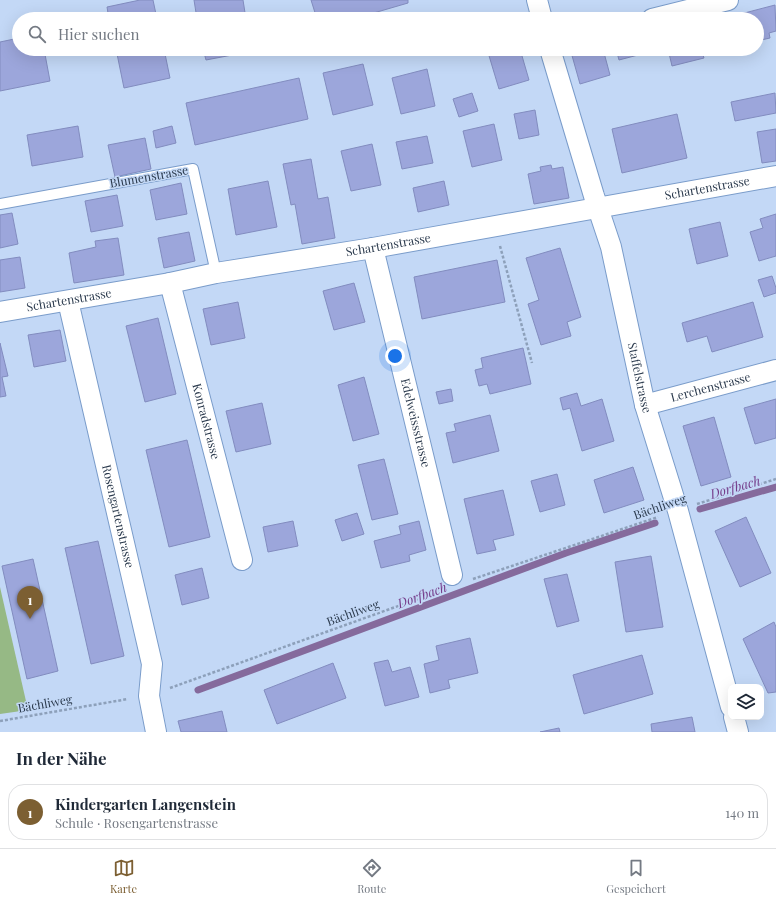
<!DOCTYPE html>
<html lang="de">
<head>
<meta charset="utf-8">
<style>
	:root { --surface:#fff; --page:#f6f6f7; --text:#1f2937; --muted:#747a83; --line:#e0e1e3; --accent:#7c5f32 }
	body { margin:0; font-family:"Playfair Display",serif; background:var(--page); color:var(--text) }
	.controls { position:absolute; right:12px; bottom:12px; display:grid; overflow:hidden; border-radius:8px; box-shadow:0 4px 16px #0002 }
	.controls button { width:36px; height:36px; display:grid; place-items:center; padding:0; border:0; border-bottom:1px solid var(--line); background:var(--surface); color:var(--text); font:20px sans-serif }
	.you { position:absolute; left:395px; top:356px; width:14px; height:14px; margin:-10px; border:3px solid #fff; border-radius:50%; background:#1a73e8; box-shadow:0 0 0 6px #1a73e833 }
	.badge { display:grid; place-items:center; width:26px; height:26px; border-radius:50%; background:var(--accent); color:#fff; font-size:13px; font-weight:700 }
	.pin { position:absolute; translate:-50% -33px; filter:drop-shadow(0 1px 2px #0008) }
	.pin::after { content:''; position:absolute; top:21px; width:14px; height:12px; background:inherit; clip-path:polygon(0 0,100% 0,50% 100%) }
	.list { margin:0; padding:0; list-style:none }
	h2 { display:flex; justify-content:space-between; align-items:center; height:52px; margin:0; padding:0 16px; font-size:17px }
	h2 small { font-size:13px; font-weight:400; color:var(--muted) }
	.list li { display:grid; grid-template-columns:26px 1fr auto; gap:12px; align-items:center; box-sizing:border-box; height:56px; margin:0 8px 8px; padding:0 8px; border:1px solid var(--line); border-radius:16px }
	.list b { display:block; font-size:15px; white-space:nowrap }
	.list p { margin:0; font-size:13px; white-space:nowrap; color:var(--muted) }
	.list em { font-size:13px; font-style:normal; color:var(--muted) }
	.icon { flex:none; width:22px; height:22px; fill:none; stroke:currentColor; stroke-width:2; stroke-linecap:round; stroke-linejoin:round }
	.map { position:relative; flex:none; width:776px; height:732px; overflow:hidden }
	.search { position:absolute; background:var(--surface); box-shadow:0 4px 16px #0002; left:12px; right:12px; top:12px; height:44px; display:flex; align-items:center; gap:10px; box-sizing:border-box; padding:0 14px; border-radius:22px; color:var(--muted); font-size:15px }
	.sheet { height:116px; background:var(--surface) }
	nav { display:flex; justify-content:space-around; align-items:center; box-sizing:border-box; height:56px; border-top:1px solid var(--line); background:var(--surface); font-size:11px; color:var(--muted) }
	nav a { display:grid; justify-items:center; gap:2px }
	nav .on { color:var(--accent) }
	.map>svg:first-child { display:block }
</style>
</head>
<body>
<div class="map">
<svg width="776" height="732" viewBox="0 0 776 732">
	<rect width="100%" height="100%" fill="#c3d8f6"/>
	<path fill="#96b985" d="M0 587 28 710 0 714Z"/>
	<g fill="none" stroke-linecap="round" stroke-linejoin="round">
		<g stroke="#856a9c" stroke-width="7">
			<path d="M700 509 776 487"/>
			<path d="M198 690 566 553 655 523"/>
		</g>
	</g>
	<g fill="#9ca6db" stroke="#828cbf">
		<path d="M140 0H153L157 19H109L107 7Z"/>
		<path d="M194 0H243L246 19H197Z"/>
		<path d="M311 0H408V3L353 19H317Z"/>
		<path d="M775 5 776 31 769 33 770 38 757 41V19H734L733 16Z"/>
		<path d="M19 38V49H44L50 81 0 91V42Z"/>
		<path d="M116 49H164L170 78 124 88Z"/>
		<path d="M203 49H252L253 51 206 60Z"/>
		<path d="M487 49H520L529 80 499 89Z"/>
		<path d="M580 49H603L610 75 580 84 571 52Z"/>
		<path d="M616 49H636L638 55 619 60Z"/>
		<path d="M668 49H701L704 58 672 66Z"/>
		<path d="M363 64 373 105 333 115 323 73Z"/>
		<path d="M427 69 435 106 401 114 392 78Z"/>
		<path d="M299 78 308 119 195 145 186 103Z"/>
		<path d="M472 93 478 111 459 117 453 99Z"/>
		<path d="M775 93 776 113 735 121 731 102Z"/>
		<path d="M535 110 539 135 519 139 514 114Z"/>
		<path d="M677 114 687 158 622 173 612 129Z"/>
		<path d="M494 124 502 160 472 167 463 131Z"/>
		<path d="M78 126 83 157 32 166 27 135Z"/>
		<path d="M172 126 176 143 156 148 153 131Z"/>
		<path d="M776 129V161L762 163 757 132Z"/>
		<path d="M427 136 433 163 402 169 396 142Z"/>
		<path d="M145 138 151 169 115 177 108 145Z"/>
		<path d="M372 144 381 185 351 191 341 151Z"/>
		<path d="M311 159 318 199 328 197 335 238 302 244 295 204 291 205 283 164Z"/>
		<path d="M551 165 552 169 563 167 569 198 534 204 528 174 541 171 540 167Z"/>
		<path d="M268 181 277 227 236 235 228 189Z"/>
		<path d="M444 181 449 205 418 212 413 188Z"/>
		<path d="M181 183 187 214 156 220 150 190Z"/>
		<path d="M117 195 123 226 91 232 85 201Z"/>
		<path d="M12 213 18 244 0 248V215Z"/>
		<path d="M776 214V256L759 261 750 232 763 228 760 219Z"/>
		<path d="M720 222 728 256 697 264 689 229Z"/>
		<path d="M189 232 195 261 164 268 158 238Z"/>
		<path d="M118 238 124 275 74 283 69 253 96 247 95 241Z"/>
		<path d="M560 248 581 317 567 322 571 336 541 345 528 304 539 300 526 258Z"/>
		<path d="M20 257 25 288 0 292V260Z"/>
		<path d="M497 260 505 302 422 319 414 277Z"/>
		<path d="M772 276 776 288V293L764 297 758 280Z"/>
		<path d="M354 283 365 322 334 330 323 291Z"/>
		<path d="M238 302 245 338 211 345 203 309Z"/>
		<path d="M753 302 763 337 712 352 707 336 687 342 682 323Z"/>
		<path d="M158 318 176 394 145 402 126 326Z"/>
		<path d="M60 330 66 361 34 367 28 335Z"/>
		<path d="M0 343 8 376 2 377 6 396 0 397Z"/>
		<path d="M523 348 531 384 490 394 487 384 479 386 475 370 483 368 481 358Z"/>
		<path d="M364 377 379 434 353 441 338 385Z"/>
		<path d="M451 389 453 401 439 404 436 392Z"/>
		<path d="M577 393 581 406 602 399 614 441 582 451 570 408 563 410 560 398Z"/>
		<path d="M776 399V438L755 444 744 408Z"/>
		<path d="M262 403 271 444 236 452 226 411Z"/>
		<path d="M490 415 499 451 453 463 446 433 456 431 454 424Z"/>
		<path d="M714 417 731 477 701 486 683 426Z"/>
		<path d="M187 440 210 537 169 547 146 450Z"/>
		<path d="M384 459 398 514 372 520 358 465Z"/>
		<path d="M633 467 644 500 604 513 594 480Z"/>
		<path d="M557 474 565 505 540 512 531 481Z"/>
		<path d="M503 490 514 535 493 540 496 550 477 554 464 499Z"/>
		<path d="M357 513 364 534 342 541 335 520Z"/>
		<path d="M746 517 771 573 740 587 715 531Z"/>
		<path d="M293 521 298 546 268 552 263 527Z"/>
		<path d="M419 521 426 550 409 555 410 561 381 568 374 541 401 534 399 526Z"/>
		<path d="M98 541 124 656 91 664 65 548Z"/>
		<path d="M651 556 663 627 626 632 615 562Z"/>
		<path d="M33 559 58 671 27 679 2 566Z"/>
		<path d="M202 568 209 598 182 605 175 575Z"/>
		<path d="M567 574 579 621 557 627 544 579Z"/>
		<path d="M774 622 776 627V692L768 693 743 639Z"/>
		<path d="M470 638 478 673 448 680 450 688 430 693 424 664 439 660 436 646Z"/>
		<path d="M642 655 653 694 584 714 573 675Z"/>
		<path d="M388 660 392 672 410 667 419 697 385 706 374 663Z"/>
		<path d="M333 663 346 698 277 724 264 690Z"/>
		<path d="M222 711 227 732H181L178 721Z"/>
		<path d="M692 717 695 732H652L651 724Z"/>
		<path d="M559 728 560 732H540Z"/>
	</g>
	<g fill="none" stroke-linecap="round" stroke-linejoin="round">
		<defs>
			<path id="service" d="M0 204 193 169 216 273"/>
			<g id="minor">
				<path d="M537 0 542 19"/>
				<path d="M652 19 728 0"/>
				<path id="s1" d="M550 49 594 196 611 247 645 405 678 511 731 707"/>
				<path id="s2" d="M373 248 452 575"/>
				<path id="s3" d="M170 283 242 560"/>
				<path id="s4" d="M68 301 152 664 149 696 156 732"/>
				<path id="s5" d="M0 312 170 283 216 273 373 248 776 176"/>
				<path id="s6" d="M645 405 776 370"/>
				<path d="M734 717 738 732"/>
			</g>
		</defs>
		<use href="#service" stroke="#7a9cca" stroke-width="12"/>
		<use href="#minor" stroke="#7a9cca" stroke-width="22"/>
		<g stroke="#8da0ba" stroke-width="2.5" stroke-dasharray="3 2" stroke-linecap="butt">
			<path d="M500 246 532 363"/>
			<path d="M697 504 776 479"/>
			<path d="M473 579 658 517"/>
			<path d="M170 688 440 591"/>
			<path d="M0 721 128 699"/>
		</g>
		<use href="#service" stroke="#fff" stroke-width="10"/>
		<use href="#minor" stroke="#fff" stroke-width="20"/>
	</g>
	<g text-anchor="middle" stroke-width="3" stroke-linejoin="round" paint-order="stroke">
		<g font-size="12" fill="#2b3a4d" stroke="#c3d8f6">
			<text transform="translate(149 177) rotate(-10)" y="4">Blumenstrasse</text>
			<text dy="4" stroke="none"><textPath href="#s5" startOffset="718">Schartenstrasse</textPath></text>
			<text dy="4" stroke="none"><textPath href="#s5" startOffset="394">Schartenstrasse</textPath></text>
			<text dy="4" stroke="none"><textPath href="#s5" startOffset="70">Schartenstrasse</textPath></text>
			<text dy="4" stroke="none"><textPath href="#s1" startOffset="341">Staffelstrasse</textPath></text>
			<text dy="4" stroke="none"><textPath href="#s6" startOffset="68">Lerchenstrasse</textPath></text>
			<text dy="4" stroke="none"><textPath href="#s3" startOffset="143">Konradstrasse</textPath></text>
			<text dy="4" stroke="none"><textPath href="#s2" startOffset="180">Edelweissstrasse</textPath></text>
			<text transform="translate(660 507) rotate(-19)" y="4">Bächliweg</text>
			<text dy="4" stroke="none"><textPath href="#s4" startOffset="221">Rosengartenstrasse</textPath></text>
			<text transform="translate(353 613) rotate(-20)" y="4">Bächliweg</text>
			<text transform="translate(45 704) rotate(-10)" y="4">Bächliweg</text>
		</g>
		<g font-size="13" font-style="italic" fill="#733988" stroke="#c3d8f6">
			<text transform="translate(735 487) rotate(-16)" y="5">Dorfbach</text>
			<text transform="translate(422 595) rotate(-20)" y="5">Dorfbach</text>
		</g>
	</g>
</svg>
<div class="controls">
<button><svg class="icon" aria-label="layers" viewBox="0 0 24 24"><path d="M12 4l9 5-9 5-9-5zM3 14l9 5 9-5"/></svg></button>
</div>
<div class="you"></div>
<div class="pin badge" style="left:30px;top:619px">1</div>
<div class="search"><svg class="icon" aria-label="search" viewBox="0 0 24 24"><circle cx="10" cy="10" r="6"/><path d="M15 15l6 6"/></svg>Hier suchen</div>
</div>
<section class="sheet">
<h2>In der Nähe<small></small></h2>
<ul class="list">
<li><span class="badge">1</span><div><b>Kindergarten Langenstein</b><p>Schule · Rosengartenstrasse</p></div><em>140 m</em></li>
</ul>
</section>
<nav>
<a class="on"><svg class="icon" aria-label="map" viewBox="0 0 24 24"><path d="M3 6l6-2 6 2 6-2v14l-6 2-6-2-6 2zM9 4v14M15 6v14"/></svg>Karte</a>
<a><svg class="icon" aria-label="directions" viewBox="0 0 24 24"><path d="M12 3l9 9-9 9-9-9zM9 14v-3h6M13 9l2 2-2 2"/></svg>Route</a>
<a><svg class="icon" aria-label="saved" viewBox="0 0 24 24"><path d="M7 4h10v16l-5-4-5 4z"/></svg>Gespeichert</a>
</nav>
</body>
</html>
